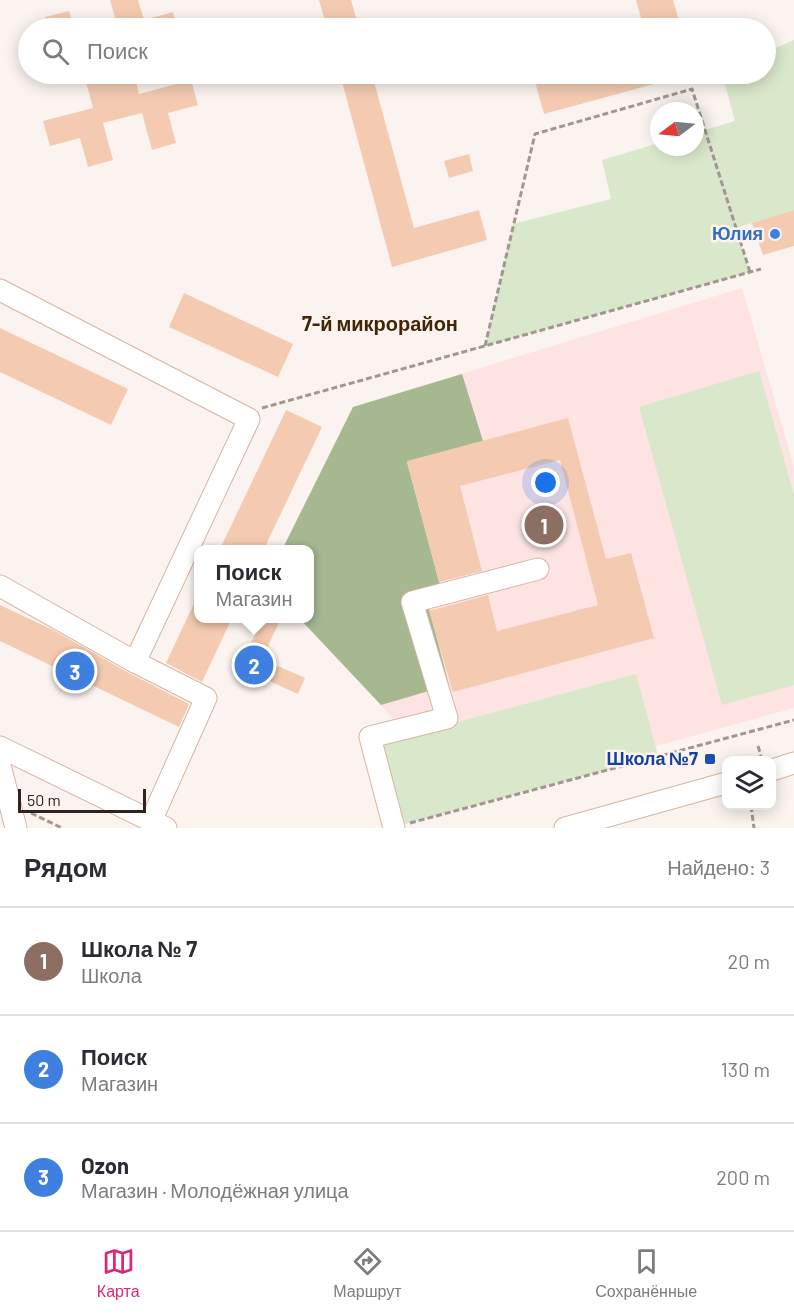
<!DOCTYPE html>
<html lang="ru">
<head>
<meta charset="utf-8">
<style>
	:root { --surface:#fff; --page:#f2f2f3; --text:#2b2b33; --muted:#7c7c81; --line:#e1e1e2; --accent:#db2777 }
	body { margin:0; font-family:Barlow,sans-serif; background:var(--page); color:var(--text) }
	.controls { position:absolute; right:18px; bottom:18px; display:grid; overflow:hidden; border-radius:12px; box-shadow:0 3px 15px #0003 }
	.controls button { width:54px; height:54px; display:grid; place-items:center; padding:0; border:0; border-bottom:2px solid var(--line); background:var(--surface); color:var(--text); font:30px sans-serif }
	.compass { position:absolute; left:650px; top:102px; width:54px; height:54px; border-radius:50%; background:var(--surface); box-shadow:0 3px 15px #0003; rotate:254deg }
	.scale { position:absolute; left:18px; bottom:15px; width:128px; box-sizing:border-box; padding-left:6px; border:3px solid #2f231b; border-top:0; font-size:16px; line-height:21px; white-space:nowrap; color:#2f231b; -webkit-text-stroke:4px #faf3ef; paint-order:stroke }
	.you { position:absolute; left:546px; top:483px; width:21px; height:21px; margin:-15px; border:4px solid #fff; border-radius:50%; background:#1a73e8; box-shadow:0 0 0 9px #1a73e833 }
	.badge { display:grid; place-items:center; width:39px; height:39px; border-radius:50%; background:var(--accent); color:#fff; font-size:20px; font-weight:700 }
	.pin { position:absolute; translate:-50% -50%; border:3px solid #fff; box-shadow:0 2px 6px #0006 }
	.popup { position:absolute; left:194px; top:545px; width:120px; height:78px; box-sizing:border-box; display:grid; place-content:center; border-radius:12px; background:var(--surface); filter:drop-shadow(0 2px 4px #0005); font-size:20px; white-space:nowrap; color:var(--muted) }
	.popup b { font-size:22px; color:var(--text) }
	.popup::after { content:''; position:absolute; left:50%; top:100%; margin-left:-12px; border:12px solid transparent; border-top-color:var(--surface) }
	.list { margin:0; padding:0; list-style:none }
	h2 { display:flex; justify-content:space-between; align-items:center; height:78px; margin:0; padding:0 24px; font-size:26px }
	h2 small { font-size:20px; font-weight:400; color:var(--muted) }
	.list li { display:grid; grid-template-columns:39px 1fr auto; gap:18px; align-items:center; box-sizing:border-box; height:108px; padding:0 24px; border-top:2px solid var(--line) }
	.list b { display:block; font-size:22px; white-space:nowrap }
	.list p { margin:0; font-size:20px; white-space:nowrap; color:var(--muted) }
	.list em { font-size:20px; font-style:normal; color:var(--muted) }
	.icon { flex:none; width:33px; height:33px; fill:none; stroke:currentColor; stroke-width:2; stroke-linecap:round; stroke-linejoin:round }
	.map { position:relative; flex:none; width:794px; height:828px; overflow:hidden }
	.search { position:absolute; background:var(--surface); box-shadow:0 3px 15px #0003; left:18px; right:18px; top:18px; height:66px; display:flex; align-items:center; gap:15px; box-sizing:border-box; padding:0 21px; border-radius:33px; color:var(--muted); font-size:22px }
	.sheet { height:402px; background:var(--surface) }
	nav { display:flex; justify-content:space-around; align-items:center; box-sizing:border-box; height:84px; border-top:2px solid var(--line); background:var(--surface); font-size:16px; color:var(--muted) }
	nav a { display:grid; justify-items:center; gap:3px }
	nav .on { color:var(--accent) }
	.map>svg:first-child { display:block }
</style>
</head>
<body>
<div class="map">
<svg width="794" height="828" viewBox="0 0 794 828">
	<rect width="100%" height="100%" fill="#faf3ef"/>
	<path fill="#fee3e3" d="M742 288 794 467V708L464 799 381 705 300 619 310 618V550H282L353 407Z"/>
	<g fill="#d9e7ca">
		<path d="M794 40V210L736 228 750 272 485 346 513 224 611 199 602 160 659 143V147H695V133L735 121 722 74H766V52Z"/>
		<path d="M759 371 794 495V685L722 705 639 407Z"/>
		<path d="M636 674 658 756 394 827 372 745Z"/>
	</g>
	<path fill="#a5b890" d="M462 374 483 441 407 462 445 604 429 608 449 685 381 705 300 619 310 618V550H282L353 407Z"/>
	<g fill="#f4cbb1">
		<path d="M110 0H138L144 20 173 12 177 28H118Z"/>
		<path d="M319 0H351L359 28H327Z"/>
		<path d="M636 0H673L681 28H644Z"/>
		<path d="M69 11 74 28H48L45 17Z"/>
		<path d="M84 74H134L139 94 191 80 198 105 168 113 176 143 152 150 142 113 103 123 113 160 88 167 80 138 50 146 43 121 93 108Z"/>
		<path d="M340 74H372L414 228 479 210 487 240 392 267Z"/>
		<path d="M564 74H675L676 78 544 114 535 82Z"/>
		<path d="M469 154 473 171 449 178 444 161Z"/>
		<path d="M794 210V246L763 255 752 223Z"/>
		<path d="M184 293 293 344 278 377 169 327Z"/>
		<path d="M0 328 128 389 111 425 0 372Z"/>
		<path d="M286 410 322 427 264 549H220Z"/>
		<path d="M568 418 606 559 631 553 654 638 453 692 429 611 488 595 497 631 598 605 560 460 460 486 482 571 439 582 407 461Z"/>
		<path d="M198 595V618H232L202 682 166 663Z"/>
		<path d="M0 605 55 631 129 673 189 704 179 727 0 641Z"/>
		<path d="M262 618H281L262 659 305 678 298 694 240 668Z"/>
	</g>
	<g fill="none" stroke-linecap="round" stroke-linejoin="round">
		<defs>
			<g id="minor">
				<path d="M0 290 249 419 135 662 206 698 151 821"/>
				<path d="M0 586 135 662"/>
				<path d="M0 747 166 828"/>
				<path d="M0 765 16 828"/>
				<path d="M772 770 794 763"/>
				<path d="M394 828 370 737 447 718 412 602 538 569"/>
				<path d="M565 828 726 783"/>
			</g>
		</defs>
		<use href="#minor" stroke="#d5b5a0" stroke-width="23"/>
		<g stroke="#a09791" stroke-width="3" stroke-dasharray="6 3" stroke-linecap="butt">
			<path d="M485 346 535 134 692 89 750 272"/>
			<path d="M262 408 761 269"/>
			<path d="M758 746 761 756"/>
			<path d="M772 793V798"/>
			<path d="M751 806 754 828"/>
			<path d="M31 813 62 828"/>
			<path d="M410 823 794 720"/>
		</g>
		<use href="#minor" stroke="#fff" stroke-width="21"/>
	</g>
	<circle fill="#3f7fe0" stroke="#faf3ef" stroke-width="2" cx="775" cy="234" r="6"/>
	<rect fill="#1a4fb4" stroke="#faf3ef" stroke-width="2" x="704" y="753" width="12" height="12" rx="3"/>
	<g text-anchor="middle" stroke-width="5" stroke-linejoin="round" paint-order="stroke">
		<g font-size="18" font-weight="bold" fill="#366cbe" stroke="#faf3ef" text-anchor="end">
			<text x="763" y="240">Юлия</text>
		</g>
		<g font-size="18" font-weight="bold" fill="#164399" stroke="#faf3ef" text-anchor="end">
			<text x="698" y="765">Школа №7</text>
		</g>
		<g font-size="20" font-weight="bold" fill="#3f2604" stroke="#faf3ef">
			<text x="380" y="331">7-й микрорайон</text>
		</g>
	</g>
</svg>
<div class="controls">
<button><svg class="icon" aria-label="layers" viewBox="0 0 24 24"><path d="M12 4l9 5-9 5-9-5zM3 14l9 5 9-5"/></svg></button>
</div>
<svg class="compass" viewBox="-18 -18 36 36"><path d="M0-13l5 13h-10z" fill="#e53935"/><path d="M0 13l5-13h-10z" fill="#7c7c81"/></svg>
<div class="scale">50 m</div>
<div class="you"></div>
<div class="pin badge" style="left:544px;top:525px;background:#8d6e63">1</div>
<div class="pin badge" style="left:254px;top:665px;background:#3f7fe0">2</div>
<div class="popup"><b>Поиск</b>Магазин</div>
<div class="pin badge" style="left:75px;top:671px;background:#3f7fe0">3</div>
<div class="search"><svg class="icon" aria-label="search" viewBox="0 0 24 24"><circle cx="10" cy="10" r="6"/><path d="M15 15l6 6"/></svg>Поиск</div>
</div>
<section class="sheet">
<h2>Рядом<small>Найдено: 3</small></h2>
<ul class="list">
<li><span class="badge" style="background:#8d6e63">1</span><div><b>Школа № 7</b><p>Школа</p></div><em>20 m</em></li>
<li><span class="badge" style="background:#3f7fe0">2</span><div><b>Поиск</b><p>Магазин</p></div><em>130 m</em></li>
<li><span class="badge" style="background:#3f7fe0">3</span><div><b>Ozon</b><p>Магазин · Молодёжная улица</p></div><em>200 m</em></li>
</ul>
</section>
<nav>
<a class="on"><svg class="icon" aria-label="map" viewBox="0 0 24 24"><path d="M3 6l6-2 6 2 6-2v14l-6 2-6-2-6 2zM9 4v14M15 6v14"/></svg>Карта</a>
<a><svg class="icon" aria-label="directions" viewBox="0 0 24 24"><path d="M12 3l9 9-9 9-9-9zM9 14v-3h6M13 9l2 2-2 2"/></svg>Маршрут</a>
<a><svg class="icon" aria-label="saved" viewBox="0 0 24 24"><path d="M7 4h10v16l-5-4-5 4z"/></svg>Сохранённые</a>
</nav>
</body>
</html>
